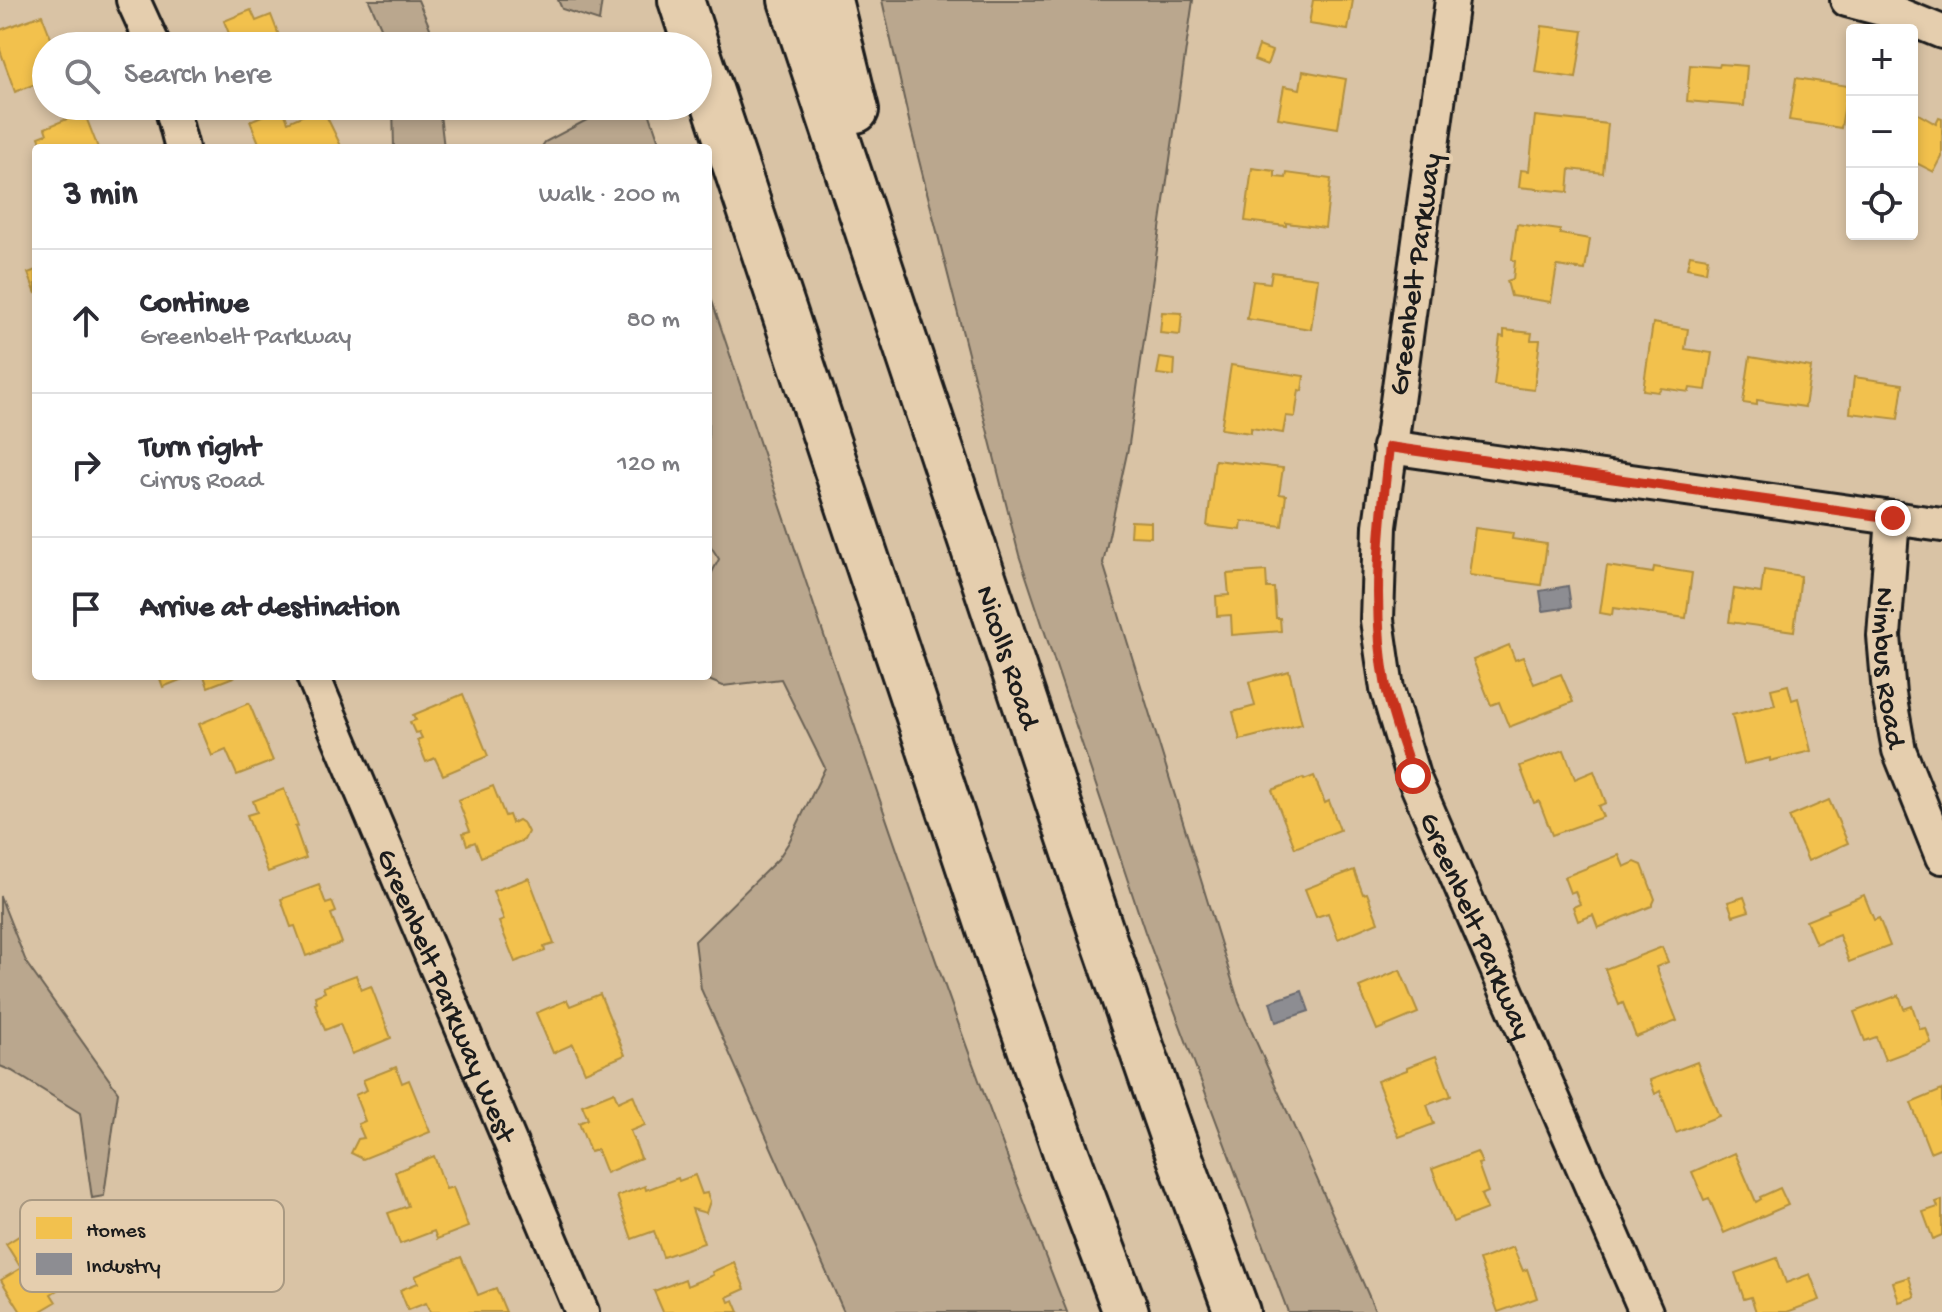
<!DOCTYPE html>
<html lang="en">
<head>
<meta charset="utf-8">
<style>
	:root { --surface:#fff; --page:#f2f2f3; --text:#2b2b33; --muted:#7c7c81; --line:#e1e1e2 }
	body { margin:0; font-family:"Gochi Hand",sans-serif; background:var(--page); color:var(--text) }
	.controls { position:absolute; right:24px; top:24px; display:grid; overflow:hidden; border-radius:8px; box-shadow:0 4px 12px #0003 }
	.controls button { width:72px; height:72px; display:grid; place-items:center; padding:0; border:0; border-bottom:2px solid var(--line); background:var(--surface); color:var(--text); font:40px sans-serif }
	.stop { position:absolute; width:24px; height:24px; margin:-18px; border:6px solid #c8321e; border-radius:50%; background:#fff }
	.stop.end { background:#c8321e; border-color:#fff; box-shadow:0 2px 8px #0008 }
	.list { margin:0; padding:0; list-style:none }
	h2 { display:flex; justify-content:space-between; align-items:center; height:104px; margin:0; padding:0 32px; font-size:34px }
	h2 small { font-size:26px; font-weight:400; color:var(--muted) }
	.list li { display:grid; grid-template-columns:52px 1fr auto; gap:24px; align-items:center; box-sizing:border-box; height:144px; padding:0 32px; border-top:2px solid var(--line) }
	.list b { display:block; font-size:30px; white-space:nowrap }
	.list p { margin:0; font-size:26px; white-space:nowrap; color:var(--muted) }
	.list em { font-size:26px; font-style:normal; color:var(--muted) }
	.icon { flex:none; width:44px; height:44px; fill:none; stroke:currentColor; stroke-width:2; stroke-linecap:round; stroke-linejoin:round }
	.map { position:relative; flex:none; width:1942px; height:1312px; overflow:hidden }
	.search { position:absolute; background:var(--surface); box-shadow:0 4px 12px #0003; left:32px; top:32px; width:680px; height:88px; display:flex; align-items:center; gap:20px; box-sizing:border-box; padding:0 28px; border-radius:44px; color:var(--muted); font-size:30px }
	.panel { position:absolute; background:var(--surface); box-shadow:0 4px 12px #0003; left:32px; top:144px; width:680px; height:536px; border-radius:8px }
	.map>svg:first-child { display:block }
</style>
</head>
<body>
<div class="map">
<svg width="1942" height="1312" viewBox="0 0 1942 1312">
	<rect width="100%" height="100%" fill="#d9c3a5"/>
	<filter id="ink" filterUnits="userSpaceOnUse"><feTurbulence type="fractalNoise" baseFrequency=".0125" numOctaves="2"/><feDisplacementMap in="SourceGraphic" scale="16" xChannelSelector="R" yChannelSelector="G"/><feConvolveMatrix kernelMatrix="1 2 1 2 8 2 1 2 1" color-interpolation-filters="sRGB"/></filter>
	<g filter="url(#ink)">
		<g fill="#baa78e" stroke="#6b6255" stroke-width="2">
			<path d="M369 0H418L430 28 432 46H389Z"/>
			<path d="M558 0H602L599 21 562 9Z"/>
			<path d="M882 0H1193L1129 444 1103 563 1239 1003 1376 1312H1288L1145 932 1019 555 910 125Z"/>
			<path d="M393 106H439L444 148H394Z"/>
			<path d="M613 106H647L661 148H541L545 142Z"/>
			<path d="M708 289C823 631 934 976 1067 1312H844L701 989 695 941 778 859 789 842 825 768 781 679 723 686 699 676H708V580L719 559 708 542Z"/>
			<path d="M0 896 27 964 118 1092 104 1196 92 1198 80 1113 12 1071 0 1066Z"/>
		</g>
		<g fill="#f2c14e" stroke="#b2903f" stroke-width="2">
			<path d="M1313 0H1353L1348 30 1309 24Z"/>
			<path d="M251 10 256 21 271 15 283 46H234L224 21Z"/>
			<path d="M42 15 54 46H46V80L15 92 0 50V30Z"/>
			<path d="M1542 26 1583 31 1576 78 1535 72Z"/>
			<path d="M1259 46 1272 51 1267 65 1254 60Z"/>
			<path d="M1720 64 1747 66 1744 106 1687 101 1690 65 1719 67Z"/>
			<path d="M1303 71 1346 79 1338 128 1278 118 1284 86 1300 89Z"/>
			<path d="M1796 78 1848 86 1841 128 1789 120Z"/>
			<path d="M282 107 288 122 322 107 342 148H261L250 121Z"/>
			<path d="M1913 111 1936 124 1939 118 1942 119V157L1934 172 1912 161Z"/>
			<path d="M84 112 98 148H43L39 137 47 134 45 128Z"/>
			<path d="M1535 116 1608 124 1603 173 1570 169 1568 192 1519 187 1521 170 1529 171Z"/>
			<path d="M1252 168 1275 171V177L1286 178 1287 173 1331 179 1325 228 1286 223V226L1245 221Z"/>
			<path d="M1517 224 1560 230V234L1590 239 1585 270 1557 266 1551 302 1511 296 1507 281 1513 279 1515 261 1512 259Z"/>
			<path d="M1690 255 1708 258 1706 272 1687 268Z"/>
			<path d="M36 270V294L28 273Z"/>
			<path d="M1272 272 1318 278 1311 329 1247 319 1253 281 1270 283Z"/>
			<path d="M1162 312 1182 313 1180 335 1160 333Z"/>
			<path d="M1653 323 1688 329 1685 349 1712 353 1706 390 1690 388 1689 392 1661 388 1658 392 1643 390Z"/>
			<path d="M1504 330 1532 333 1531 340H1540L1534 390 1494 385 1500 336 1504 337Z"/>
			<path d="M1750 357 1811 367 1805 407 1757 400V405L1743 403Z"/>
			<path d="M1160 358 1175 360 1174 376 1157 374Z"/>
			<path d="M1231 365 1304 376 1302 391 1299 390 1295 417 1286 416 1283 433 1251 428V433L1221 429Z"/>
			<path d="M1854 377 1903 384 1898 419 1850 413Z"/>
			<path d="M1215 460 1283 468 1279 494 1286 495 1282 526 1242 521 1241 530 1207 526Z"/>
			<path d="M1131 521 1151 522V537L1130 536Z"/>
			<path d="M1475 528 1513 533 1512 539 1547 544 1541 585 1469 575Z"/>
			<path d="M1607 566 1653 573 1654 567 1692 573 1686 618 1613 608 1612 615 1600 613Z"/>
			<path d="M1764 570 1801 576 1794 631 1729 622 1734 589 1761 593Z"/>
			<path d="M1266 571 1267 588H1274L1276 618H1280L1281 631 1232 635 1231 615 1217 616 1216 596 1229 595 1227 574Z"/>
			<path d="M1509 645 1515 660 1523 657 1534 684 1561 674 1573 702 1509 727 1499 702 1491 705 1473 660Z"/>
			<path d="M1289 671 1302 724 1240 740 1233 712 1255 706 1249 682Z"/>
			<path d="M159 676H190L163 687Z"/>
			<path d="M204 676H236L208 687Z"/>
			<path d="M1788 685 1792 700 1798 698 1811 751 1770 761V758L1744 764 1732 715 1775 705 1771 689Z"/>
			<path d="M463 694 488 756 443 775 435 758 426 762 417 740 422 738 419 732 415 733 410 722 416 720 413 715Z"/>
			<path d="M249 703 273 761 237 775 226 750 212 756 199 724Z"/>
			<path d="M1564 750 1575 779 1594 771 1606 803 1598 806 1603 817 1552 835 1539 801 1534 803 1520 766Z"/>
			<path d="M1314 776 1325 803 1329 801 1340 830 1295 848 1272 790 1303 778 1304 780Z"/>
			<path d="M493 786 505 816 509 815 512 823 518 820 524 824 528 832 524 840 481 857 475 842 467 845 463 833 470 831 458 800Z"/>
			<path d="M284 789 298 826 295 827 306 858 268 872 247 815 257 812 253 801Z"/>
			<path d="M1829 800 1848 843 1808 861 1789 817Z"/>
			<path d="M1619 855 1624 867 1635 862 1642 865 1655 899 1652 906 1598 928 1593 915 1578 921 1573 907 1580 904 1575 891 1570 893 1564 877Z"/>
			<path d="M1354 870 1363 894 1367 893 1378 922 1338 939 1328 913 1316 917 1305 889Z"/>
			<path d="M529 878 554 944 544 947 545 951 515 962 499 922 504 920 493 891Z"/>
			<path d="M319 885 326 904 332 902 336 912 331 914 342 943 306 956 295 926 291 927 281 899Z"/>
			<path d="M1864 895 1874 920 1879 918 1890 946 1849 962 1839 935 1816 944 1806 921 1829 912 1828 910Z"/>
			<path d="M1744 897 1749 911 1733 916 1728 902Z"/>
			<path d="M1662 947 1668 962 1656 967 1677 1021 1636 1037 1623 1003 1619 1005 1605 969Z"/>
			<path d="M1400 970 1418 1013 1377 1030 1359 987Z"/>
			<path d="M356 975 361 990 371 986 391 1038 352 1054 340 1024 325 1030 315 1004 317 1003 315 996 325 992 323 987Z"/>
			<path d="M600 994 625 1055 585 1072 573 1044 553 1053 536 1013 567 1000 570 1006Z"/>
			<path d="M1899 995 1904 1009 1912 1006 1920 1029 1926 1028 1931 1043 1885 1060 1876 1037 1865 1041 1854 1012Z"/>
			<path d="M1436 1056 1451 1096 1427 1105 1434 1124 1399 1137 1377 1081 1407 1070V1067Z"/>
			<path d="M1697 1062 1719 1116 1676 1133 1660 1091 1655 1094 1650 1080Z"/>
			<path d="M396 1067 402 1083 409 1080 430 1132 363 1159 351 1153 358 1139 364 1138 358 1124 365 1121 355 1095 367 1090 363 1080Z"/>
			<path d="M1942 1090V1147L1930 1152 1911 1103Z"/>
			<path d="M614 1092 618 1102 633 1095 645 1125 630 1131 641 1158 606 1173 597 1150 590 1152 579 1123 588 1119 582 1105Z"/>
			<path d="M1477 1152 1482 1163 1478 1164 1488 1192 1481 1195 1487 1209 1453 1222 1432 1169Z"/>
			<path d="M1735 1153 1756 1202 1761 1199 1760 1197 1780 1188 1788 1205 1724 1233 1709 1198 1704 1200 1692 1172Z"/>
			<path d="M434 1156 446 1189 453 1187 468 1227 437 1239 434 1231 400 1244 388 1213 408 1206 395 1172Z"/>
			<path d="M695 1175 702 1194 707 1193 710 1201 706 1213 692 1209 704 1243 663 1257 654 1231 632 1239 617 1196 645 1186 646 1190 678 1178 679 1181Z"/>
			<path d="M1942 1200V1235L1933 1239 1923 1212 1938 1207 1936 1202Z"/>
			<path d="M43 1221 78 1277 51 1294 56 1302 39 1312H21L1 1280 21 1268 6 1244Z"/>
			<path d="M1513 1247 1523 1271 1527 1269 1537 1298 1498 1312 1479 1260Z"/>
			<path d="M461 1257 478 1295 496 1288 506 1312H430L426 1303 408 1310 400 1290 418 1283 415 1276Z"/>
			<path d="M1777 1258 1786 1283 1810 1274 1820 1300 1787 1312H1756L1751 1297 1744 1299 1735 1273Z"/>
			<path d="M734 1262 745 1289 727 1297 729 1302 734 1300 739 1312H663L654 1291 685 1279 687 1286 713 1275 712 1272Z"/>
			<path d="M1909 1277 1915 1297 1899 1302 1893 1282Z"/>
		</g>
		<g fill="#8d8d92" stroke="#6b6b6f" stroke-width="2">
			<path d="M1568 586 1571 607 1543 611 1540 591Z"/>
			<path d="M1302 991 1309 1011 1276 1022 1270 1002Z"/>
		</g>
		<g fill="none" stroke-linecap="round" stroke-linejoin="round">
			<defs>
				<g id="street">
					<path d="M133 0 154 46"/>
					<path id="s1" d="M1452 0 1380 526 1377 620 1387 689 1413 776 1646 1312"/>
					<path d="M1847 0 1893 12 1942 32"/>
					<path d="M171 106 182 148"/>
					<path d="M1389 447 1942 525"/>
					<path id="s2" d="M1893 518 1884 636 1889 694 1899 750 1942 857"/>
					<path id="s3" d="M313 676 582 1312"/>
				</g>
				<g id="highway">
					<path d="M681 0 696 46"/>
					<path id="s4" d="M791 0 1104 940 1172 1136 1237 1312"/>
					<path d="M829 0 856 110"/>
					<path d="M698 53 996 948 1065 1150 1126 1312"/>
				</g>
			</defs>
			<use href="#street" stroke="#1c1c1c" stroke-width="38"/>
			<use href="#highway" stroke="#1c1c1c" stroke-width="50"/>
			<use href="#street" stroke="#e5ceae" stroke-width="32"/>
			<use href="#highway" stroke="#e5ceae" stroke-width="44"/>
		</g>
	</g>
	<g fill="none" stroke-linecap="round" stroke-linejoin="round" filter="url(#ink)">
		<path stroke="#c8321e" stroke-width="10" d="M1413 776C1404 747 1392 717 1386 687 1371 607 1380 527 1389 447L1893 518"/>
	</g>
	<g text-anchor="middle" stroke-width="8" stroke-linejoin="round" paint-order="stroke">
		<g font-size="30" fill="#1c1c1c" stroke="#e5ceae">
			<text transform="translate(1413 274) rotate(-82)" y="10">Greenbelt Parkway</text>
			<text dy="10" stroke="none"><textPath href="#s4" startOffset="692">Nicolls Road</textPath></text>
			<text dy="10" stroke="none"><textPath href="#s2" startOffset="150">Nimbus Road</textPath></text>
			<text dy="10" stroke="none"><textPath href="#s1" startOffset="948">Greenbelt Parkway</textPath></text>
			<text dy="10" stroke="none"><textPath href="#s3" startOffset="346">Greenbelt Parkway West</textPath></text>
		</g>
	</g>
	<rect x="20" y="1200" width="264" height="92" rx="12" fill="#e5ceae" stroke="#a99982" stroke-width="2"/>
	<rect x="36" y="1217" width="36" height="22" fill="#f2c14e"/>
	<rect x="36" y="1253" width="36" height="22" fill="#8d8d92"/>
	<g font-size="22" fill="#1c1c1c">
		<text x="86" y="1236">Homes</text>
		<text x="86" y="1272">Industry</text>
	</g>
</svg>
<div class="controls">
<button>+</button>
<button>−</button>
<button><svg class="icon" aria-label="locate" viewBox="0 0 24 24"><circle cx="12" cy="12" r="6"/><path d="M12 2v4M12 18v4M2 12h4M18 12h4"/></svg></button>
</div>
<div class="stop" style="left:1413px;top:776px"></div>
<div class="stop end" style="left:1893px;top:518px"></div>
<div class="search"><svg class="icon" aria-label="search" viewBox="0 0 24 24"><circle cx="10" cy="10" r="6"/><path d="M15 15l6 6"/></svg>Search here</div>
<section class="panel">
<h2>3 min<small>Walk · 200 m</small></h2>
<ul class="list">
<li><svg class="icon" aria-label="ahead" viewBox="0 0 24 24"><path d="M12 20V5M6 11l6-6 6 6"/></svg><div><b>Continue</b><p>Greenbelt Parkway</p></div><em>80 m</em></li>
<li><svg class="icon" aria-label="right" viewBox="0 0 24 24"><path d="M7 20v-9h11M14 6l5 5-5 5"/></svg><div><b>Turn right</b><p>Cirrus Road</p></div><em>120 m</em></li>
<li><svg class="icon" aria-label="arrive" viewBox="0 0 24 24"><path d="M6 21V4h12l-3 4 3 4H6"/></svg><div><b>Arrive at destination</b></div></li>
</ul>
</section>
</div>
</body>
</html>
